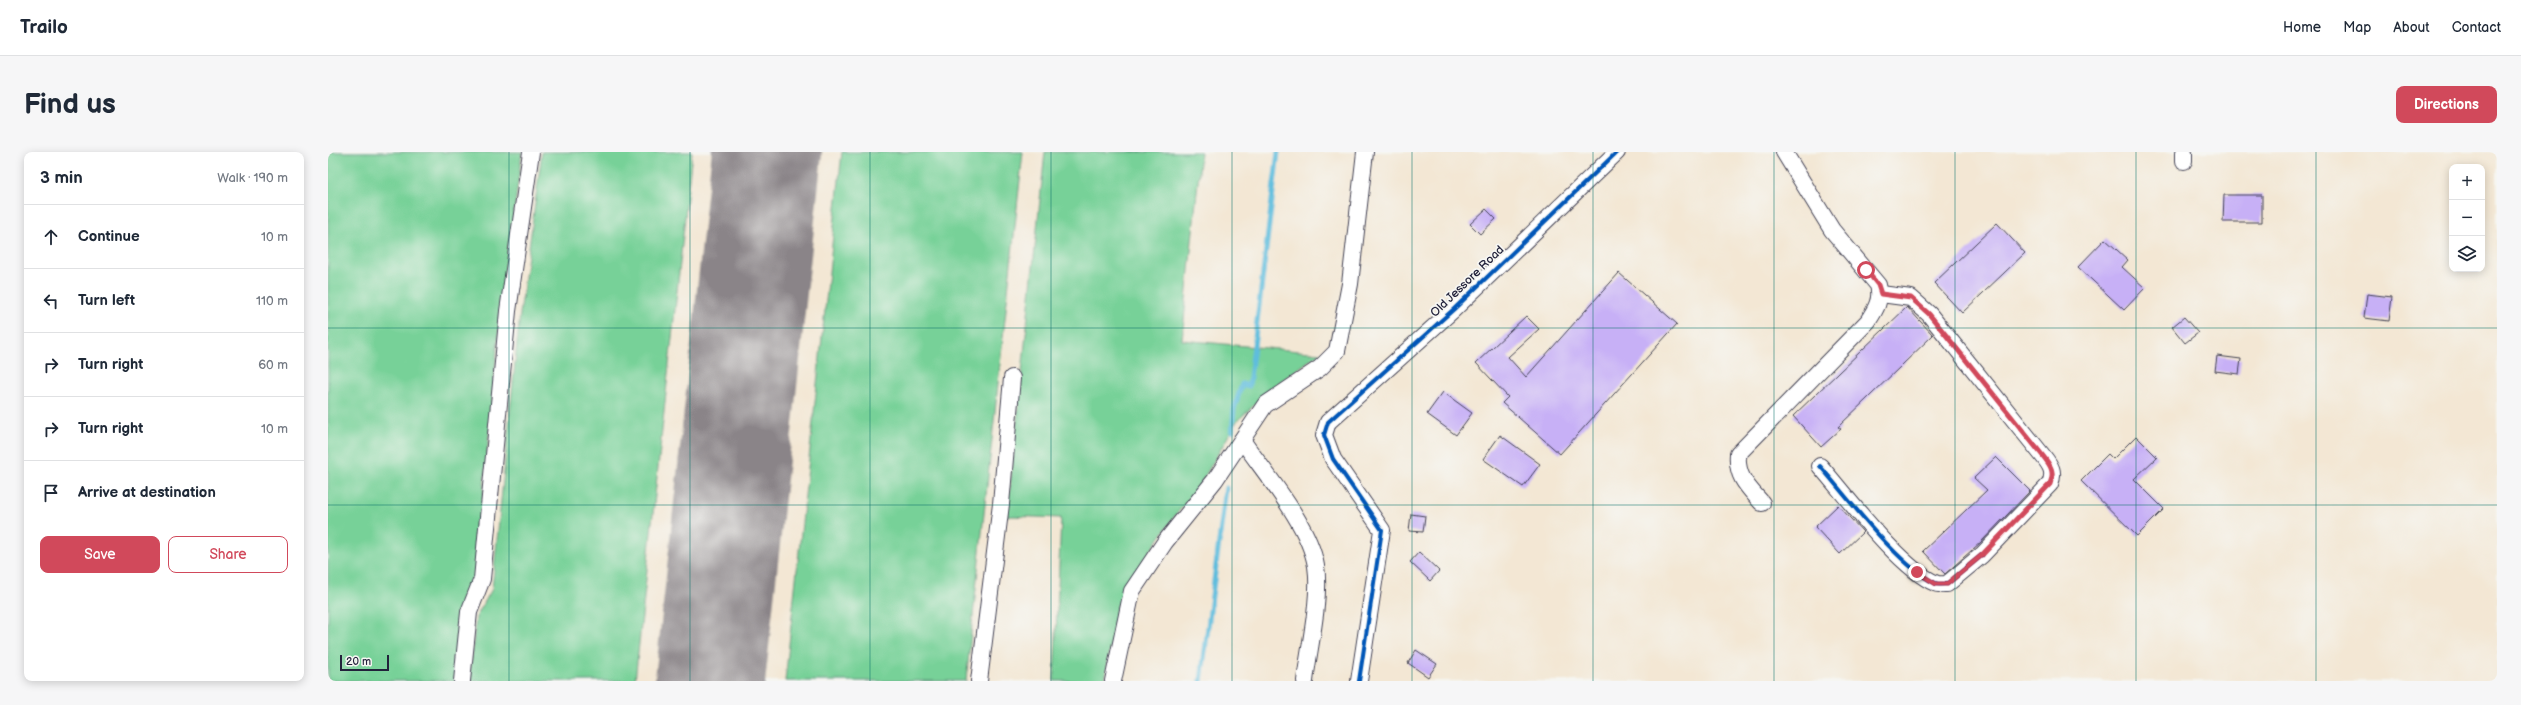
<!DOCTYPE html>
<html lang="en">
<head>
<meta charset="utf-8">
<style>
	:root { --surface:#fff; --page:#f6f6f7; --text:#1f2937; --muted:#747a83; --line:#e0e1e3; --accent:#d1495b }
	body { margin:0; font-family:"Balsamiq Sans",sans-serif; background:var(--page); color:var(--text) }
	.controls { position:absolute; right:12px; top:12px; display:grid; overflow:hidden; border-radius:8px; box-shadow:0 2px 10px #0003 }
	.controls button { width:36px; height:36px; display:grid; place-items:center; padding:0; border:0; border-bottom:1px solid var(--line); background:var(--surface); color:var(--text); font:20px sans-serif }
	.scale { position:absolute; left:12px; bottom:10px; width:49px; box-sizing:border-box; padding-left:4px; border:2px solid #22223b; border-top:0; font-size:11px; line-height:14px; white-space:nowrap; color:#22223b; -webkit-text-stroke:3px #f6f6f2; paint-order:stroke }
	.stop { position:absolute; width:12px; height:12px; margin:-9px; border:3px solid #d1495b; border-radius:50%; background:#fff }
	.stop.end { background:#d1495b; border-color:#fff; box-shadow:0 1px 4px #0008 }
	.list { margin:0; padding:0; list-style:none }
	h2 { display:flex; justify-content:space-between; align-items:center; height:52px; margin:0; padding:0 16px; font-size:17px }
	h2 small { font-size:13px; font-weight:400; color:var(--muted) }
	.list li { display:grid; grid-template-columns:26px 1fr auto; gap:12px; align-items:center; box-sizing:border-box; height:64px; padding:0 16px; border-top:1px solid var(--line) }
	.list b { display:block; font-size:15px; white-space:nowrap }
	.list em { font-size:13px; font-style:normal; color:var(--muted) }
	.actions { display:flex; gap:8px; padding:12px 16px }
	.actions a { flex:1; padding:9px 0; border:1px solid var(--accent); border-radius:8px; text-align:center; font-size:14px; color:var(--accent) }
	.actions .main { background:var(--accent); color:#fff }
	.icon { flex:none; width:22px; height:22px; fill:none; stroke:currentColor; stroke-width:2; stroke-linecap:round; stroke-linejoin:round }
	.map { position:relative; flex:none; width:2169px; height:529px; overflow:hidden; border-radius:8px }
	header { display:flex; align-items:center; gap:24px; box-sizing:border-box; height:56px; padding:0 20px; background:var(--surface); border-bottom:1px solid var(--line) }
	header strong { font-size:19px }
	nav { display:flex; gap:22px; margin-inline-start:auto; font-size:14px }
	.intro { display:flex; align-items:center; justify-content:space-between; box-sizing:border-box; height:96px; padding:0 24px }
	h1 { margin:0; font-size:28px }
	.button { padding:10px 18px; border-radius:8px; background:var(--accent); color:#fff; font-size:14px; font-weight:700 }
	main { display:flex; gap:24px; padding:0 24px }
	aside { flex:1; background:var(--surface); border-radius:8px; box-shadow:0 2px 10px #0003 }
	.map>svg:first-child { display:block }
</style>
</head>
<body>
<header>
<strong>Trailo</strong>
<nav><a>Home</a><a>Map</a><a>About</a><a>Contact</a></nav>
</header>
<div class="intro"><h1>Find us</h1><a class="button">Directions</a></div>
<main>
<aside>
<h2>3 min<small>Walk · 190 m</small></h2>
<ul class="list">
<li><svg class="icon" aria-label="ahead" viewBox="0 0 24 24"><path d="M12 20V5M6 11l6-6 6 6"/></svg><div><b>Continue</b></div><em>10 m</em></li>
<li><svg class="icon" aria-label="left" viewBox="0 0 24 24"><path d="M17 20v-9H6M10 6l-5 5 5 5"/></svg><div><b>Turn left</b></div><em>110 m</em></li>
<li><svg class="icon" aria-label="right" viewBox="0 0 24 24"><path d="M7 20v-9h11M14 6l5 5-5 5"/></svg><div><b>Turn right</b></div><em>60 m</em></li>
<li><svg class="icon" aria-label="right" viewBox="0 0 24 24"><path d="M7 20v-9h11M14 6l5 5-5 5"/></svg><div><b>Turn right</b></div><em>10 m</em></li>
<li><svg class="icon" aria-label="arrive" viewBox="0 0 24 24"><path d="M6 21V4h12l-3 4 3 4H6"/></svg><div><b>Arrive at destination</b></div></li>
</ul>
<div class="actions"><a class="main">Save</a><a>Share</a></div>
</aside>
<div class="map">
<svg width="2169" height="529" viewBox="0 0 2169 529">
	<rect width="100%" height="100%" fill="#f6f6f2"/>
	<filter id="ink" filterUnits="userSpaceOnUse"><feTurbulence type="fractalNoise" baseFrequency=".025" numOctaves="2"/><feDisplacementMap in="SourceGraphic" scale="8" xChannelSelector="R" yChannelSelector="G"/><feConvolveMatrix kernelMatrix="1 2 1 2 8 2 1 2 1" color-interpolation-filters="sRGB"/></filter>
	<filter id="wash" filterUnits="userSpaceOnUse"><feTurbulence type="fractalNoise" baseFrequency=".012" numOctaves="4" result="noise"/><feDisplacementMap in="SourceGraphic" scale="16" xChannelSelector="R" yChannelSelector="G"/><feGaussianBlur stdDeviation="0.9" result="paint"/><feColorMatrix in="noise" values="0 0 0 0 0 0 0 0 0 0 0 0 0 0 0 0 0 1.4 0 .05"/><feComposite in="paint" operator="in"/></filter>
	<g filter="url(#wash)">
		<rect width="100%" height="100%" fill="#f3e7d4"/>
		<g fill="#77d198" stroke="#4c7a6a">
			<path d="M0 0H194L172 166 146 439 127 529H0Z"/>
			<path d="M214 0H364L307 529H141L148 465 164 437 192 162Z"/>
			<path d="M514 0H695L638 529H457Z"/>
			<path d="M717 0H873L854 188 992 201 949 232 909 269 870 336 846 365 800 431 788 457 777 529H726L733 366 679 364Z"/>
		</g>
		<g fill="none" stroke-linecap="round" stroke-linejoin="round">
			<g stroke="#5fbddd" stroke-width="5">
				<path d="M904 279 906 257 914 232 921 234 950 0"/>
				<path d="M873 529 898 336"/>
			</g>
			<path stroke="#8a8488" stroke-width="110" d="M382 529 439 0"/>
		</g>
		<g id="blocks">
			<g fill="#c7b0f6">
				<path d="M1896 43H1934V70H1895Z"/>
				<path d="M1158 57 1168 67 1152 82 1142 72Z"/>
				<path d="M1669 71 1697 101 1634 161 1606 131Z"/>
				<path d="M1777 87 1800 108 1794 115 1817 136 1796 158 1750 115Z"/>
				<path d="M1291 121 1349 172 1232 302 1174 251 1180 245 1148 211 1198 164 1211 177 1180 205 1198 225Z"/>
				<path d="M2039 142 2064 145 2061 169 2036 166Z"/>
				<path d="M1579 155 1605 183 1510 275 1513 277 1493 295 1465 264Z"/>
				<path d="M1856 165 1870 181 1857 191 1844 175Z"/>
				<path d="M1889 204 1913 207 1911 222 1887 219Z"/>
				<path d="M1115 240 1144 261 1128 283 1099 262Z"/>
				<path d="M1172 283 1212 312 1195 335 1155 307Z"/>
				<path d="M1808 284 1829 305 1806 327 1836 357 1809 384 1753 329 1780 302 1785 307Z"/>
				<path d="M1668 305 1702 339 1653 390 1617 422 1595 399 1659 338 1646 326Z"/>
				<path d="M1510 353 1535 380 1512 402 1487 375Z"/>
				<path d="M1083 362 1097 364 1095 380 1081 379Z"/>
				<path d="M1091 400 1111 419 1102 429 1082 410Z"/>
				<path d="M1088 498 1109 512 1100 525 1080 511Z"/>
			</g>
		</g>
	</g>
	<g filter="url(#ink)">
		<use href="#blocks" fill-opacity="0" stroke="#414052" stroke-width="1"/>
		<g fill="none" stroke-linecap="round" stroke-linejoin="round">
			<defs>
				<g id="minor">
					<path d="M1856 9V0"/>
					<path d="M914 288C938 323 981 372 988 414 993 446 981 496 977 529"/>
					<path d="M1492 314C1519 345 1572 416 1607 431 1610 433 1615 432 1619 432L1654 403 1722 332C1727 320 1723 314 1715 304L1601 162 1583 146 1553 142"/>
					<path d="M1434 351C1420 335 1408 325 1410 302L1540 169C1548 157 1554 147 1550 133L1504 78 1456 0"/>
					<path d="M134 529 141 460 154 427 180 159 203 0"/>
					<path d="M651 529 673 352 684 226"/>
					<path d="M785 529 804 439 837 390 887 328 937 253 992 216 1009 199 1022 132 1037 0"/>
					<path d="M1031 529 1054 378 1005 307 996 283 1000 270 1126 157 1289 0"/>
				</g>
			</defs>
			<use href="#minor" stroke="#414052" stroke-width="18"/>
			<use href="#minor" stroke="#fff" stroke-width="16"/>
			<defs>
				<g id="cycleway">
					<path d="M1492 314C1519 345 1572 416 1607 431 1610 433 1615 432 1619 432L1654 403"/>
					<path d="M1031 529 1054 378 1005 307 996 283 1000 270 1126 157 1289 0"/>
				</g>
			</defs>
			<use href="#cycleway" stroke="#f6f6f2" stroke-width="6"/>
			<use href="#cycleway" stroke="#0057b8" stroke-width="4"/>
		</g>
	</g>
	<g fill="none" stroke-linecap="round" stroke-linejoin="round" filter="url(#ink)">
		<path stroke="#d1495b" stroke-width="5" d="M1538 118 1550 133 1553 142 1583 146 1601 162 1715 304C1723 314 1727 320 1722 332L1654 403 1619 432H1608L1589 420"/>
	</g>
	<path fill="none" stroke="#0f766e" stroke-width="1" stroke-opacity="0.55" d="M181 0V529M362 0V529M542 0V529M723 0V529M904 0V529M1084 0V529M1265 0V529M1446 0V529M1627 0V529M1808 0V529M1988 0V529M0 176H2169M0 353H2169"/>
	<g text-anchor="middle" stroke-width="3.5" stroke-linejoin="round" paint-order="stroke">
		<g font-size="12" fill="#22223b" stroke="#f6f6f2">
			<text transform="translate(1139 129) rotate(-44)" y="4">Old Jessore Road</text>
		</g>
	</g>
</svg>
<div class="controls">
<button>+</button>
<button>−</button>
<button><svg class="icon" aria-label="layers" viewBox="0 0 24 24"><path d="M12 4l9 5-9 5-9-5zM3 14l9 5 9-5"/></svg></button>
</div>
<div class="scale">20 m</div>
<div class="stop" style="left:1538px;top:118px"></div>
<div class="stop end" style="left:1589px;top:420px"></div>
</div>
</main>
</body>
</html>
